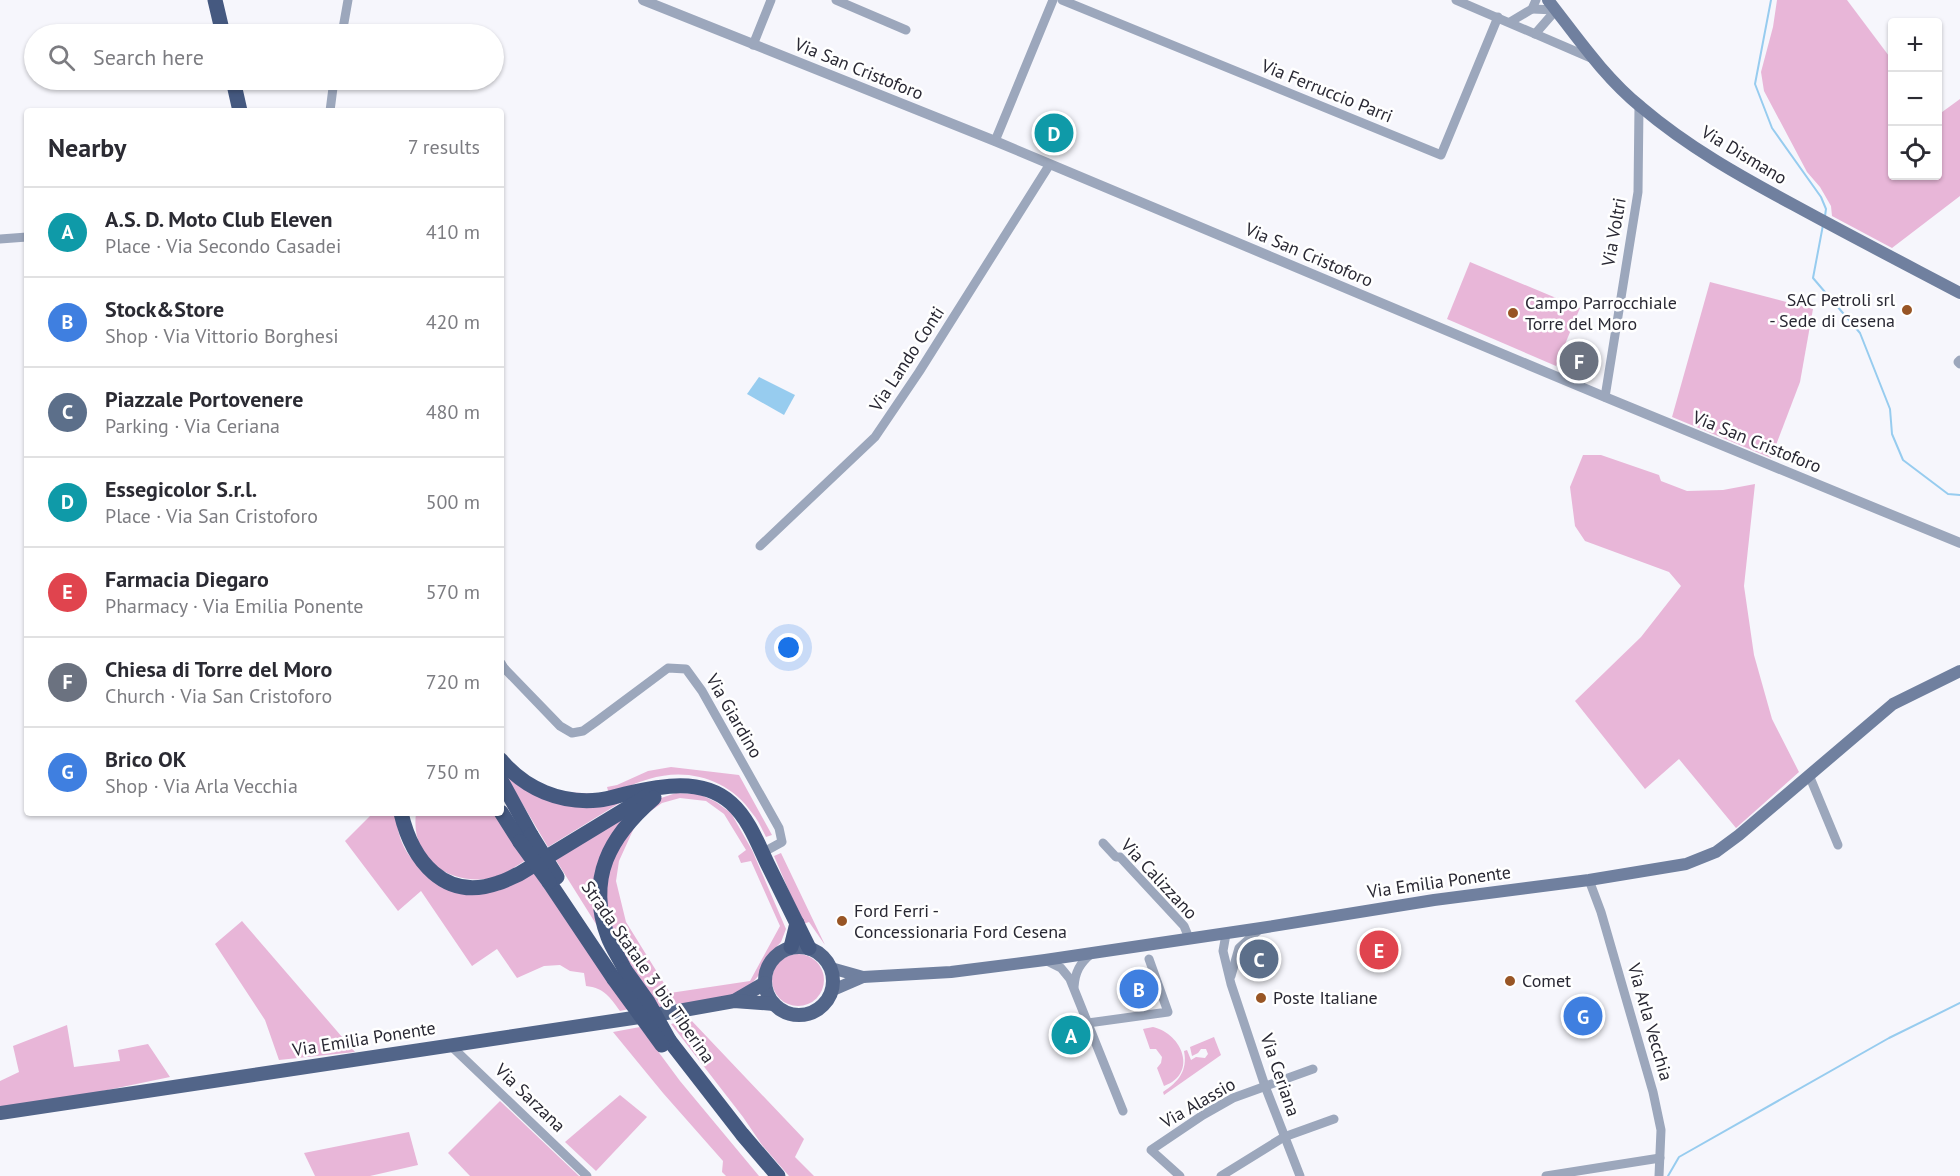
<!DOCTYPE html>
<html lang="en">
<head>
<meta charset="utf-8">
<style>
	:root { --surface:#fff; --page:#f2f2f3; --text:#2b2b33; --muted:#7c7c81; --line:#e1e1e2; --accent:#1a73e8 }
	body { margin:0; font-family:"PT Sans",sans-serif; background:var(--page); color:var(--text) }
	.controls { position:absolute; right:18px; top:18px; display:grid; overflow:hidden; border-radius:6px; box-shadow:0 2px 4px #0004 }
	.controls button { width:54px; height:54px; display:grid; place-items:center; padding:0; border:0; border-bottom:2px solid var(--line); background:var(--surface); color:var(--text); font:30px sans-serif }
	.you { position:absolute; left:789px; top:648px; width:21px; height:21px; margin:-15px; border:4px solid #fff; border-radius:50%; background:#1a73e8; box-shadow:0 0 0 9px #1a73e833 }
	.badge { display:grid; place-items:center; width:39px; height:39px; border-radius:50%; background:var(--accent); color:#fff; font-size:20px; font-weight:700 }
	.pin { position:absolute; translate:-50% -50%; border:3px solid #fff; box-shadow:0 2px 6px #0006 }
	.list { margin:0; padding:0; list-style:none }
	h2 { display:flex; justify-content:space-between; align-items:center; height:78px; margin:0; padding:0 24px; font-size:26px }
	h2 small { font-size:20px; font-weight:400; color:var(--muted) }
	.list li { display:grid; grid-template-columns:39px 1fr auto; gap:18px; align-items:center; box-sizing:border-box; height:90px; padding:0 24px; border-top:2px solid var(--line) }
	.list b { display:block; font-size:22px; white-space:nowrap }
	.list p { margin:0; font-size:20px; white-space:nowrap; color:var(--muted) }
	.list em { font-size:20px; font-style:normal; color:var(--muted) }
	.icon { flex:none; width:33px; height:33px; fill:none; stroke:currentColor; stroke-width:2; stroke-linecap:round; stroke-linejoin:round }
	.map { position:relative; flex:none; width:1960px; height:1176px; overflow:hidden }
	.search { position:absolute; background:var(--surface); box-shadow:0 2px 4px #0004; left:24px; top:24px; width:480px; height:66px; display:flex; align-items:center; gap:15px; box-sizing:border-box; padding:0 21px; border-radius:33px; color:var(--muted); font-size:22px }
	.panel { position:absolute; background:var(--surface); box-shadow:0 2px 4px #0004; left:24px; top:108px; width:480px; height:708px; border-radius:6px }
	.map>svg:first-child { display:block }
</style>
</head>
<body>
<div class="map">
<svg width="1960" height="1176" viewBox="0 0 1960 1176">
	<rect width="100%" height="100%" fill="#f6f6fc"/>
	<g fill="#e8b6d8" fill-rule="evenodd">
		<path d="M1777 0H1847L1892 60V176H1938V115L1960 99V196L1892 248 1832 216 1831 206 1820 187 1807 172 1764 91 1761 72 1773 27Z"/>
		<path d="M1470 262 1580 308 1556 366 1447 319Z"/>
		<path d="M1710 282 1813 309 1800 382 1771 458 1672 417Z"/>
		<path d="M1583 455H1601L1659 475 1661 481 1687 491 1723 490 1755 484 1744 586 1754 655 1772 719 1799 772 1736 828 1679 759 1645 789 1575 701 1641 637 1681 586 1669 572 1585 541 1575 526 1570 487Z"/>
		<path d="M671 767 739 775 772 835 766 837C762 829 758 820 752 813 729 779 687 767 649 779 635 783 622 789 609 794L607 787 617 785 648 771Z"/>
		<path d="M501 768 533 790 631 796 548 847Z"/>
		<path d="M676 793 699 794 716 802 731 813 752 850 786 929 781 942 766 958 759 975 749 987 733 996 660 1008 630 964 611 928 607 916V866L642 812 661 798ZM680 798 706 801 724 814 746 850 738 856 741 863 751 861 780 926 750 981 670 993 626 922 616 881 619 861 634 828 641 818 662 803Z"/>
		<path d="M645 800 612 834 601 932 554 857Z"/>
		<path d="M373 813H396C398 852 415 866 446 886L533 872 629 1009 620 1011C610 997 604 988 586 986L584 973 570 971 560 965 544 966 517 978 497 949 472 966 421 891 398 911 345 841Z"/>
		<path d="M416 813H498L526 860C516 866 504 875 493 878 450 886 410 860 416 813Z"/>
		<path d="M781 853 825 945 809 922 803 924 774 856Z"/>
		<path d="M242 921 355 1052 279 1060 265 1020 215 944Z"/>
		<circle cx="798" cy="980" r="26"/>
		<path d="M690 1019 804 1139 795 1157 814 1176H789L762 1145 743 1117 671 1024Z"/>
		<path d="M67 1025 74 1067 120 1061 118 1050 148 1044 170 1077 45 1103 0 1108V1081L19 1072 13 1046Z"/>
		<path d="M640 1027 680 1081 759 1176H726L722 1172 723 1161 663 1093 613 1032Z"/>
		<path d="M1153 1027C1183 1034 1198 1074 1164 1086L1157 1068 1161 1063 1162 1057 1156 1049H1150L1143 1029Z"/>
		<path d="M1214 1037 1221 1055 1164 1095 1163 1092C1178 1082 1188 1071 1184 1051L1187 1050 1191 1060 1196 1057 1205 1058 1208 1054 1206 1049H1201L1198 1053 1192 1056 1190 1047Z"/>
		<path d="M620 1095 647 1117 596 1171 565 1142Z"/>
		<path d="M500 1101 579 1176H470L448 1153Z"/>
		<path d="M409 1132 418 1165 370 1176H315L304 1153Z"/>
	</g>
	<path fill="#97ccef" d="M759 377 795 395 784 415 747 394Z"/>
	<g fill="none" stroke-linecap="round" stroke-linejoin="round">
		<g stroke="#97ccef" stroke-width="2">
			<path d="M1771 0 1755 84 1772 128 1821 197 1826 209 1825 216"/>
			<path d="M1823 225 1813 278 1860 333 1890 409 1892 434 1903 460 1948 494 1960 495"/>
			<path d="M1668 1176 1679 1157 1889 1038 1960 1003"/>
		</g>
		<g stroke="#9ca7bc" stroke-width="9">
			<path d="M836 0 906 30"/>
			<path d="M1062 0 1441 155 1498 17"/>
			<path d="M1456 0 1591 58"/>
			<path d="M1532 9 1556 10"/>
			<path d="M1510 22 1532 9 1536 0"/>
			<path d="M342 34 348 0"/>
			<path d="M1535 34 1556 10"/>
			<path d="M753 45 771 0"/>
			<path d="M330 111 334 80"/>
			<path d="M995 141 1053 0"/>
			<path d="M0 239 27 237"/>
			<path d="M1960 360 1958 362 1960 364"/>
			<path d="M1605 397 1638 192 1639 106"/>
			<path d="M760 546 875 437 919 372 1050 164"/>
			<path d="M501 663 504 668 560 726 572 733 583 731 597 721 668 668 686 669 702 691 779 828 782 842 762 853"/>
			<path d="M1809 775 1838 845"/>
			<path d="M1103 843 1116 857H1120L1184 926 1189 938"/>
			<path d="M1589 880 1601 912 1653 1092 1661 1130 1659 1176"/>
			<path d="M1226 934 1223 951 1231 984 1265 1086 1300 1176"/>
			<path d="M1045 960 1061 968 1070 979 1123 1111"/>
			<path d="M1231 976 1239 948 1260 929"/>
			<path d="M1074 987C1075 972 1080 963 1091 954"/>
			<path d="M1088 1023 1168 1012 1149 959"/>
			<path d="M450 1045 587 1176"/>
			<path d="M1180 1176 1151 1150 1203 1115 1233 1098 1313 1069"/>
			<path d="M1221 1176 1284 1137 1334 1119"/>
			<path d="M1546 1176 1660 1158"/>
		</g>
		<path stroke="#9ca7bc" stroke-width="10" d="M643 0 995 141 1605 397 1960 543"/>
		<g stroke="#70809f" stroke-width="12">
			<path d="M1548 0C1577 37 1604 77 1641 107 1688 147 1740 176 1794 205 1849 235 1905 264 1960 293"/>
			<path d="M831 968 863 977"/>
			<path d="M833 990 863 977 951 972 1045 960 1261 928 1434 900 1589 880 1686 864 1716 852 1739 835 1893 704 1960 671"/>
		</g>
		<g stroke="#526589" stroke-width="14">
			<circle cx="799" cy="981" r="34"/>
			<path d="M734 1001 765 983"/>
			<path d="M0 1113 673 1012 734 1001 774 1004"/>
		</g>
		<g stroke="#455980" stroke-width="15">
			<path d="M215 0 223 34"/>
			<path d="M233 80 240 111"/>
			<path d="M501 760C525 789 561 804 599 800 608 799 617 796 625 794 660 786 702 777 731 803 749 819 758 844 768 865 782 893 795 920 809 948"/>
			<path d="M501 780 531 835"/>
			<path d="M501 812 520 842"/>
			<path d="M401 813C412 860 444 902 498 883 505 881 512 877 519 874L649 795"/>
			<path d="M549 882 614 979"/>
			<path d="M791 947 797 923"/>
			<path d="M625 970C620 959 612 948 608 937 586 878 610 836 654 798"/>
			<path d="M669 1040 742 1134 778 1176"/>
		</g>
		<g stroke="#455980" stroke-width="15">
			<path d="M531 835 557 877"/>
			<path d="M520 842 549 882"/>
			<path d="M625 970 648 1002 669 1040"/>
			<path d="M614 979 662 1045"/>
		</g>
	</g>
	<g fill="#985525" stroke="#fff" stroke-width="2">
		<circle cx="1907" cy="310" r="6"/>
		<circle cx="1513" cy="313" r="6"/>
		<circle cx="842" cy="921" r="6"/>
		<circle cx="1510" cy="981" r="6"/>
		<circle cx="1261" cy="998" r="6"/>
	</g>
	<g text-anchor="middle" stroke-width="5" stroke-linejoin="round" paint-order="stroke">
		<g font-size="18" fill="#292833" stroke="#fff">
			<text transform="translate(859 69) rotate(22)" y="6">Via San Cristoforo</text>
			<text transform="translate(1327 91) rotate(22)" y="6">Via Ferruccio Parri</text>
			<text transform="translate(1744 155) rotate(31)" y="6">Via Dismano</text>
			<text transform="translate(1614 232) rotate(-80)" y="6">Via Voltri</text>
			<text transform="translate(1309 255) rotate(23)" y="6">Via San Cristoforo</text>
			<text transform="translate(907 359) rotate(-57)" y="6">Via Lando Conti</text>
			<text transform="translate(1757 442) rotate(22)" y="6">Via San Cristoforo</text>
			<text transform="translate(734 716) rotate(60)" y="6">Via Giardino</text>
			<text transform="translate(1159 879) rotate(47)" y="6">Via Calizzano</text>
			<text transform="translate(1439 882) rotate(-8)" y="6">Via Emilia Ponente</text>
			<text transform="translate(648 972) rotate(55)" y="6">Strada Statale 3 bis Tiberina</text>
			<text transform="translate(1650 1022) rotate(74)" y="6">Via Arla Vecchia</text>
			<text transform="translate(364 1039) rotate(-9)" y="6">Via Emilia Ponente</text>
			<text transform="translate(1280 1075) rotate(71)" y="6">Via Ceriana</text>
			<text transform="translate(530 1098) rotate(44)" y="6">Via Sarzana</text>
			<text transform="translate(1198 1103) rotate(-30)" y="6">Via Alassio</text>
		</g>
		<g font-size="18" fill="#292833" stroke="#fff" text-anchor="start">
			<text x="1895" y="306" text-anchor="end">SAC Petroli srl<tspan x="1895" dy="21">- Sede di Cesena</tspan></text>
			<text x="1525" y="309">Campo Parrocchiale<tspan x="1525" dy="21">Torre del Moro</tspan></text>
			<text x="854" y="917">Ford Ferri -<tspan x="854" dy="21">Concessionaria Ford Cesena</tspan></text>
			<text x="1522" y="987">Comet</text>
			<text x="1273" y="1004">Poste Italiane</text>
		</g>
	</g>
</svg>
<div class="controls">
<button>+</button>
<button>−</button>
<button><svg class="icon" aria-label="locate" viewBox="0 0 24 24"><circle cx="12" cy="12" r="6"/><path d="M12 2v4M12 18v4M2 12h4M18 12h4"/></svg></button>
</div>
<div class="you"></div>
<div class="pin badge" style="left:1071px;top:1035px;background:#0f9aa8">A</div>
<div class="pin badge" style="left:1139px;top:989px;background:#3f7fe0">B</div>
<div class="pin badge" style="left:1259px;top:959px;background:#5c6f8a">C</div>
<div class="pin badge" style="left:1054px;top:133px;background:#0f9aa8">D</div>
<div class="pin badge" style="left:1379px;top:950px;background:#e0444e">E</div>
<div class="pin badge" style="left:1579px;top:361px;background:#6b7280">F</div>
<div class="pin badge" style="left:1583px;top:1016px;background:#3f7fe0">G</div>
<div class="search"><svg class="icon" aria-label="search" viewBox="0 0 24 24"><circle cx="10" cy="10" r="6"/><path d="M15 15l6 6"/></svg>Search here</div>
<section class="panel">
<h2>Nearby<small>7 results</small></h2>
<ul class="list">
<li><span class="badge" style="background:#0f9aa8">A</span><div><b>A.S. D. Moto Club Eleven</b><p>Place · Via Secondo Casadei</p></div><em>410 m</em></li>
<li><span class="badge" style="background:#3f7fe0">B</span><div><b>Stock&amp;Store</b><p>Shop · Via Vittorio Borghesi</p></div><em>420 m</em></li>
<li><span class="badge" style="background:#5c6f8a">C</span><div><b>Piazzale Portovenere</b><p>Parking · Via Ceriana</p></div><em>480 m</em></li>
<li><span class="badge" style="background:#0f9aa8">D</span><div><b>Essegicolor S.r.l.</b><p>Place · Via San Cristoforo</p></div><em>500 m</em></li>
<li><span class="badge" style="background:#e0444e">E</span><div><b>Farmacia Diegaro</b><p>Pharmacy · Via Emilia Ponente</p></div><em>570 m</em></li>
<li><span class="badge" style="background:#6b7280">F</span><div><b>Chiesa di Torre del Moro</b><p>Church · Via San Cristoforo</p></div><em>720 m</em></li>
<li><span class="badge" style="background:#3f7fe0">G</span><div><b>Brico OK</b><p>Shop · Via Arla Vecchia</p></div><em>750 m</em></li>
</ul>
</section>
</div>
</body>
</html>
